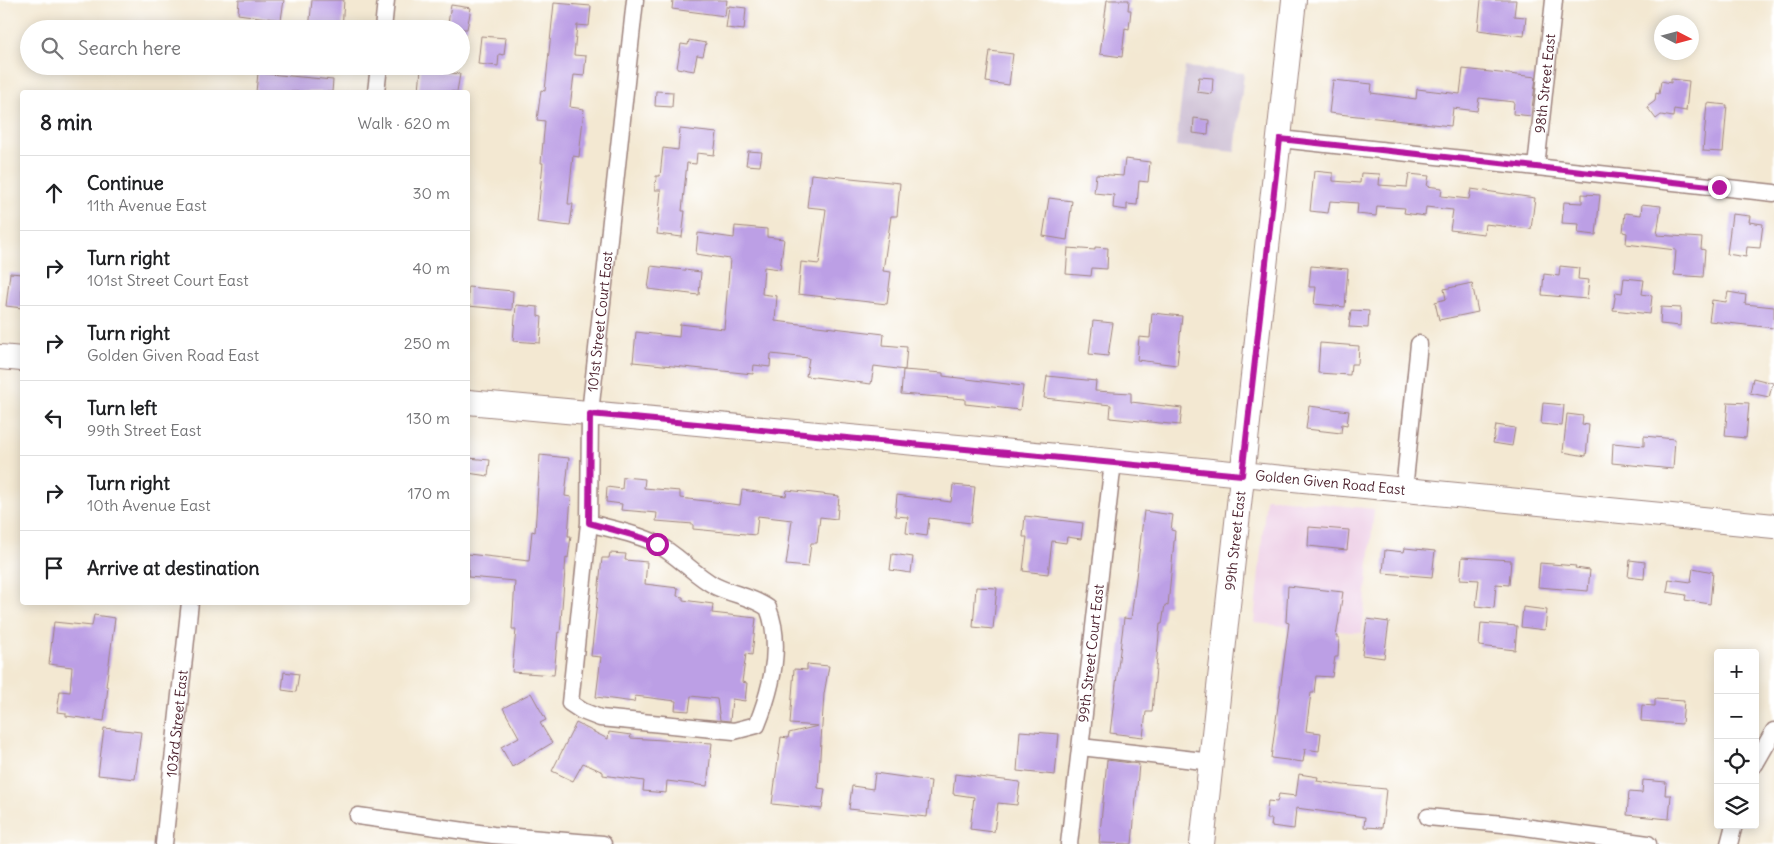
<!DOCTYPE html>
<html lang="en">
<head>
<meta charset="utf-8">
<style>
	:root { --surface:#fff; --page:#f6f6f6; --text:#202124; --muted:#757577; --line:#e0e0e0 }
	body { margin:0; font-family:Delius,sans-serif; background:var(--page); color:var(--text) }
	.controls { position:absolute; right:15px; bottom:15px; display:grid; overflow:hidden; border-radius:5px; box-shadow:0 2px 12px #0003 }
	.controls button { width:45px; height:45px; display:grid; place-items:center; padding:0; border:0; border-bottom:1px solid var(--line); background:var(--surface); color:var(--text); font:25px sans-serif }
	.compass { position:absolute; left:1654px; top:15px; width:45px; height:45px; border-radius:50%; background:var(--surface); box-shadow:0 2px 12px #0003; rotate:96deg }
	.stop { position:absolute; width:15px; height:15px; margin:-11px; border:4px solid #b5179e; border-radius:50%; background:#fff }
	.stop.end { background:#b5179e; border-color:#fff; box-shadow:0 1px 5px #0008 }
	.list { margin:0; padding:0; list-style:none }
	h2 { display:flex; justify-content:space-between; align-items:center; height:65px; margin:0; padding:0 20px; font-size:21px }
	h2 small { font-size:16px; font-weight:400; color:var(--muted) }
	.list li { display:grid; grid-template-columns:32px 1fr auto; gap:15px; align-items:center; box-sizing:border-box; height:75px; padding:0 20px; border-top:1px solid var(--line) }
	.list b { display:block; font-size:19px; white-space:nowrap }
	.list p { margin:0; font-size:16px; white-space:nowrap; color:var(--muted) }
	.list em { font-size:16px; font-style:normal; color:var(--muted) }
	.icon { flex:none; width:28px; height:28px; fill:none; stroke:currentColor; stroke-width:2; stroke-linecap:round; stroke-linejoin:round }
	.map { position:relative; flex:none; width:1774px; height:844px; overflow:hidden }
	.search { position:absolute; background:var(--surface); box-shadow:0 2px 12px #0003; left:20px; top:20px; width:450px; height:55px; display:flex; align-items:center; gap:12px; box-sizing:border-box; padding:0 18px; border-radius:28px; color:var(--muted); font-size:19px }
	.panel { position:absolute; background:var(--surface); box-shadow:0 2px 12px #0003; left:20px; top:90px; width:450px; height:515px; border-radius:5px }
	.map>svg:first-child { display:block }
</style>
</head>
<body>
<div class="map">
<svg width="1774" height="844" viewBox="0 0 1774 844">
	<rect width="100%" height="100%" fill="#fff"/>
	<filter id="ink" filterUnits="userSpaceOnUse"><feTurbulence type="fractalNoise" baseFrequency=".02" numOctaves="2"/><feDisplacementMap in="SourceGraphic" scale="10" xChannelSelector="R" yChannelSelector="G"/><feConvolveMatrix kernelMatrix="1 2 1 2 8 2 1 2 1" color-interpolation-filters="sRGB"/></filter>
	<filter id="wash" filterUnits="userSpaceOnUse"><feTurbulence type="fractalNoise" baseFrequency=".0096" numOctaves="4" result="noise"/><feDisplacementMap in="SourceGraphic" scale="20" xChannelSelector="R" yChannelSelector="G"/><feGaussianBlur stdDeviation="1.12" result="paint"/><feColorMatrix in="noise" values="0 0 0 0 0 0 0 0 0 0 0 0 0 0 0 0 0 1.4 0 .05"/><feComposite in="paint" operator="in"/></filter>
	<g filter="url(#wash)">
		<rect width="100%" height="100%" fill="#f3e8d2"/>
		<path fill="#eed0e7" d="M1266 498 1374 509 1362 633 1254 623Z"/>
		<path fill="#ccbed3" d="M1185 67 1244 73 1235 152 1176 146Z"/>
		<g id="blocks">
			<g fill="#bc9fe5">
				<path d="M239 0H284L281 20 238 14Z"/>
				<path d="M312 0H344L342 29H309Z"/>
				<path d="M673 0H727L725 16 672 9Z"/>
				<path d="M1107 0H1129L1128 10H1131L1129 29 1125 28 1122 57 1100 54Z"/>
				<path d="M1481 0H1516L1514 16 1526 17 1524 36 1478 30Z"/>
				<path d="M554 3 591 6 589 26 577 25 574 55 586 56 584 76 574 75 570 107 584 109 579 157 573 156 568 204H573L570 226 537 222 543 163H541L545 121 537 120 541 90 545 91Z"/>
				<path d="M451 5 471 8 467 29H447Z"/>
				<path d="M729 6 746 8 744 30 726 28Z"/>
				<path d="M481 36 506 38 504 55 499 54 498 66 478 64Z"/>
				<path d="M689 40 706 43 703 56 697 55 694 71 677 68 681 44 688 45Z"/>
				<path d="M990 51 1013 54 1009 85 986 82Z"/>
				<path d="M421 69 460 74 457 92 419 90Z"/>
				<path d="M1463 69 1536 77 1531 116 1513 114 1514 102 1479 98 1477 111 1453 108 1451 126 1329 113 1333 80 1372 84 1371 93 1416 99 1417 89 1460 94Z"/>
				<path d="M258 73 333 80 332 92H256Z"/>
				<path d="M1199 77 1213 78 1212 94 1197 92Z"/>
				<path d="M1671 79 1689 81 1686 111 1674 109 1673 117 1661 115 1656 119 1647 107 1655 101 1656 93 1659 94 1661 81 1671 83Z"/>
				<path d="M656 91 673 92 672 107 655 106Z"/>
				<path d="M1707 103 1727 105 1723 152 1703 151Z"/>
				<path d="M1194 118 1209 120 1208 135 1193 133Z"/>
				<path d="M680 129 717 133 714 155 697 153 696 164 687 163 682 211H685L682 237 657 234 661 190H655L656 176H660L663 148 678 150Z"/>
				<path d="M748 151 762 152 760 166 746 165Z"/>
				<path d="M1125 159 1150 162 1148 182 1139 181 1137 205 1127 204V210L1113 208 1114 195 1094 193 1096 174 1123 176Z"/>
				<path d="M1314 171 1333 173V181L1360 183 1361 173 1380 174 1379 185 1407 187 1409 174 1429 176 1427 186 1442 188 1441 196 1469 199 1471 189 1535 198 1531 229 1485 224 1484 234 1450 230 1453 210 1426 207 1425 216 1404 213 1405 208 1377 206 1376 216 1357 214 1358 203 1330 201 1328 213 1310 211Z"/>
				<path d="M811 174 900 183 897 216H891L883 271 891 272 887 304 798 294 801 262 819 264 826 209 807 207Z"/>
				<path d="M1582 194 1600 195 1596 235 1578 233 1579 224 1562 223 1564 202 1582 203Z"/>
				<path d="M1049 198 1072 201 1067 240 1043 236Z"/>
				<path d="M1642 204 1661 206 1657 235 1702 238 1701 249 1705 250 1703 277 1674 275 1676 250 1626 244 1627 233 1623 232 1625 213 1641 215Z"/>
				<path d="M1732 214 1750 216 1749 222 1763 224 1760 248 1747 247 1746 257 1727 254Z"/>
				<path d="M735 226 767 229V237L784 239 780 269 764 267 762 294 777 296 775 321 884 334 883 345 907 347 905 370 874 366 871 384 806 376 809 358 771 354 770 367 754 365 753 374 633 362 636 332 679 337 680 324 724 329 730 259 696 254 698 233 734 238Z"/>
				<path d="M1095 247 1108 248 1107 269 1092 268 1091 276 1066 274 1068 248 1095 250Z"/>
				<path d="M651 266 701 272 699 295 648 289Z"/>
				<path d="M1311 266 1348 269 1345 307 1314 304 1316 287H1309Z"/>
				<path d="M1560 266 1579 268 1578 279 1589 280 1587 299 1542 295 1544 274 1559 276Z"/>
				<path d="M10 273 22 274V308L6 306Z"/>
				<path d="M1624 278 1644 280 1642 294 1652 296 1650 314 1613 310 1616 292 1622 293Z"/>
				<path d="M1472 283 1478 312 1439 320 1435 302 1446 299 1444 289Z"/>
				<path d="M468 287 513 291 512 310 468 306Z"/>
				<path d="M1728 292 1746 295 1745 304 1774 307V328L1709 321 1712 300 1726 302Z"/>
				<path d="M516 305 538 307V316L542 317 540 343 513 341Z"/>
				<path d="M1661 307 1681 308 1680 326 1660 324Z"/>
				<path d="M1351 310 1369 311 1368 328 1349 327Z"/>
				<path d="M1152 313 1182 316 1177 365 1137 360 1139 337 1150 338Z"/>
				<path d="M1093 321 1113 323 1108 356 1089 354Z"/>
				<path d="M1320 343 1359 346 1358 364H1351L1350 375 1318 373Z"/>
				<path d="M903 370 943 373V376L1023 386 1020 410 965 404V399L901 394Z"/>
				<path d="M1047 376 1096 381 1095 391 1131 393V402L1182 408 1180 425 1110 418 1111 405 1044 398Z"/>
				<path d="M1753 378 1773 383 1769 397 1750 393Z"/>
				<path d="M1728 402 1749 403 1746 438 1725 436Z"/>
				<path d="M1543 403 1564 405 1562 426 1541 424Z"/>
				<path d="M1309 406 1349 411 1347 425 1342 424 1341 433 1306 429Z"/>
				<path d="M1567 414 1583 416 1582 424 1589 425 1586 456 1563 452Z"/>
				<path d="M1496 425 1515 428 1512 446 1493 443Z"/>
				<path d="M1644 436 1675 439 1673 469 1612 463 1613 443 1644 446Z"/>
				<path d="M540 455 569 458 565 496 571 497 568 536H571L568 558 566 557 560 633 558 632 554 675 512 672 516 629H512L515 581 468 577V554L529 561 532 531 535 532Z"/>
				<path d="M468 458 490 460 488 476 468 473Z"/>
				<path d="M623 477 645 479 644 488 680 491V498L740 505 742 490 786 496 787 490 839 496 837 519 820 517 817 543H811L808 567 786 565 792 520 758 516 756 535 693 529V524L656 521 657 513 621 510 622 504 606 502 607 487 622 489Z"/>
				<path d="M953 485 975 487 971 523 929 518 927 536 906 533 908 517 895 516 897 495 951 502Z"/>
				<path d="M1144 511 1173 515 1171 530 1175 531 1168 606 1165 605 1162 624H1160L1152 712H1146L1143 737 1110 733 1124 618 1131 619Z"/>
				<path d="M1025 516 1083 523 1081 539 1067 537 1066 543 1052 541 1048 574 1023 571 1027 537H1023Z"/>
				<path d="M1309 527 1349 530 1347 550 1308 546Z"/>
				<path d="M1405 548 1435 551 1432 577 1383 573 1385 550 1404 552Z"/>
				<path d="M610 553 626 554 625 560 647 562 645 584 678 588 677 596 683 597V600L713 604 712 613 756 618 752 655 746 654 742 682 747 683 745 701 732 699 730 721 720 720 717 699 691 696 689 711 675 710 676 701 635 696 634 702 596 697 601 657 591 656 602 558H609Z"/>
				<path d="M892 554 913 557 911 573 890 570Z"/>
				<path d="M1462 557 1511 560 1509 585 1496 584 1494 608 1476 606 1479 580 1460 579Z"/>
				<path d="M1630 560 1645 562 1644 579 1628 577Z"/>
				<path d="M1540 563 1576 566 1575 568 1590 570 1588 591 1538 587Z"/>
				<path d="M1693 568 1713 572 1710 604 1685 600 1686 595 1667 592 1669 579 1691 582Z"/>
				<path d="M1288 586 1343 592 1336 637H1339L1338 657H1335L1332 677 1316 676 1314 693H1311L1306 731 1321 733 1319 751 1305 749 1303 762 1271 758 1289 623 1286 622Z"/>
				<path d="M976 587 997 588 993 629 973 627Z"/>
				<path d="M1523 607 1547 610 1545 630 1521 627Z"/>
				<path d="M94 615 115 618 106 686 108 687 104 721 66 716V713L57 712 60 691 70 692 72 667 49 664 54 622 92 626Z"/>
				<path d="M1367 619 1389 622 1384 658 1362 655Z"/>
				<path d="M1481 623 1517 626 1515 650 1479 646Z"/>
				<path d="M807 664 829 666 824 694 818 788 825 789 822 809 772 804 781 737 788 738 789 733 818 726 790 724 794 669 807 670Z"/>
				<path d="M284 672 299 674 296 692 282 690Z"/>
				<path d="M531 693 546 720 540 723 552 743 512 767 501 747 519 737 503 708Z"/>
				<path d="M1655 699 1684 701 1682 724 1641 721 1642 705 1655 706Z"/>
				<path d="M576 723 608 739 609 732 631 735 630 738 712 743 707 786 667 781 666 793 643 791 644 781 603 775V772L583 763 573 781 552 771Z"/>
				<path d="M104 728 141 732 135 779 98 775Z"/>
				<path d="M1020 731 1059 734 1055 775 1017 771Z"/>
				<path d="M1107 760 1139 764 1132 844 1099 843Z"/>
				<path d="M875 773 931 781 927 817 849 809 852 786 873 789Z"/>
				<path d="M955 774 1020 782 1017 805 998 803 994 832 970 829 974 797 953 794Z"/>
				<path d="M1299 774 1318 777 1317 781 1342 785 1386 789 1382 828 1364 827 1365 817 1296 808 1294 829 1271 826 1272 819H1266L1268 801 1277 802 1279 794 1296 796Z"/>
				<path d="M1643 780 1666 782 1665 795H1671L1669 819 1627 815 1629 792 1642 793Z"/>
			</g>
		</g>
	</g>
	<g filter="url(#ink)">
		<use href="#blocks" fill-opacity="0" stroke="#9e847e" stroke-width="1"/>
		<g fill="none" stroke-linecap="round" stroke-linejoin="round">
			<defs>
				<g id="street">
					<path d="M383 29 386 0"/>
					<path d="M376 92 379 66"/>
					<path d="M1280 139 1774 193"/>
					<path id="s1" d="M1536 167 1554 0"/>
					<path d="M1404 490 1419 344"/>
					<path id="s2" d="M589 523C611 529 635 533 655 543 677 554 693 574 715 586 733 595 751 596 768 608 783 645 771 690 757 725L734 731 600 718 582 711 570 703 589 523 590 413 635 0"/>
					<path d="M1081 747 1212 762"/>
					<path d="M1755 764 1774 731"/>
					<path d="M358 816 493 835 603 844"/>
					<path d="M1428 817 1503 824 1648 844"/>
					<path id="s3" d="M164 844 190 602"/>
					<path id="s4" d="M1069 844 1113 462"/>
					<path d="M1729 844 1734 825"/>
				</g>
				<g id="secondary">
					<path d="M0 357 22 359"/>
					<path id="s5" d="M468 402 1079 458 1774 526"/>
					<path id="s6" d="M1202 844 1294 0"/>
				</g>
			</defs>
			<use href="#street" stroke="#9e847e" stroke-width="19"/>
			<use href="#secondary" stroke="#9e847e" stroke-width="26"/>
			<use href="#street" stroke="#fff" stroke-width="16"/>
			<use href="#secondary" stroke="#fff" stroke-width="24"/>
		</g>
	</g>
	<g fill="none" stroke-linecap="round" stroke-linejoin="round" filter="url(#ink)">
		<path stroke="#b5179e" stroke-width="6" d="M657 544 643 538 589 523 590 414 1242 475 1280 139 1719 187"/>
	</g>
	<g text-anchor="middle" stroke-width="4.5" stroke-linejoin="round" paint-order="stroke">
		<g font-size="14" fill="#4a1f2b" stroke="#fff">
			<text dy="5" stroke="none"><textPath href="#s1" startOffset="84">98th Street East</textPath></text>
			<text dy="5" stroke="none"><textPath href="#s2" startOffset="896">101st Street Court East</textPath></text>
			<text dy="5" stroke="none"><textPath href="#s5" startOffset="866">Golden Given Road East</textPath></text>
			<text dy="5" stroke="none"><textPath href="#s6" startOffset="305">99th Street East</textPath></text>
			<text dy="5" stroke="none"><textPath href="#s4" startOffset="192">99th Street Court East</textPath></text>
			<text dy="5" stroke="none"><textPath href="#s3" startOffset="121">103rd Street East</textPath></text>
		</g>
	</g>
</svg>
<div class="controls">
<button>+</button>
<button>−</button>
<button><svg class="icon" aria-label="locate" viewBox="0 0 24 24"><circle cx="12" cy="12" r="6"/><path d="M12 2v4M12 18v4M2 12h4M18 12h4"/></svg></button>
<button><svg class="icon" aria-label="layers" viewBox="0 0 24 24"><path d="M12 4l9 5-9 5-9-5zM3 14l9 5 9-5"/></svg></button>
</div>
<svg class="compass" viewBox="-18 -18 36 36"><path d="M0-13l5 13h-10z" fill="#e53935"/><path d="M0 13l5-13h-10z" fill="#757577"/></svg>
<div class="stop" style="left:657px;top:544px"></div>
<div class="stop end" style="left:1719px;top:187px"></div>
<div class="search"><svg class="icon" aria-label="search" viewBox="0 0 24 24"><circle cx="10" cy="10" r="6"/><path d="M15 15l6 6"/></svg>Search here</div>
<section class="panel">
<h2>8 min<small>Walk · 620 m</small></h2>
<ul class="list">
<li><svg class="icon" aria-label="ahead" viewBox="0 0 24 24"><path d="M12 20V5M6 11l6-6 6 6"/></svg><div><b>Continue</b><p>11th Avenue East</p></div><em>30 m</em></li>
<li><svg class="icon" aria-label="right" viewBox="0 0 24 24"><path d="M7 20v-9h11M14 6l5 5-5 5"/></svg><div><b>Turn right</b><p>101st Street Court East</p></div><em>40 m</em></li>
<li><svg class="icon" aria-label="right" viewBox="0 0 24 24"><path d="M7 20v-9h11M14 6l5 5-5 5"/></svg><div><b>Turn right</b><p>Golden Given Road East</p></div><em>250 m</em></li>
<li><svg class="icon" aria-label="left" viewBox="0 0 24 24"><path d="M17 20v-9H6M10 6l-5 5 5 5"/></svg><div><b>Turn left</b><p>99th Street East</p></div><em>130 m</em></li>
<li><svg class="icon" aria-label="right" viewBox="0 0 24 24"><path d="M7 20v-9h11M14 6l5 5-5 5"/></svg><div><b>Turn right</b><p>10th Avenue East</p></div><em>170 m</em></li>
<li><svg class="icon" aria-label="arrive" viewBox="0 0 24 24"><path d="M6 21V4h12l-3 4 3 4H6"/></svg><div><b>Arrive at destination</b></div></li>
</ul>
</section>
</div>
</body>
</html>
